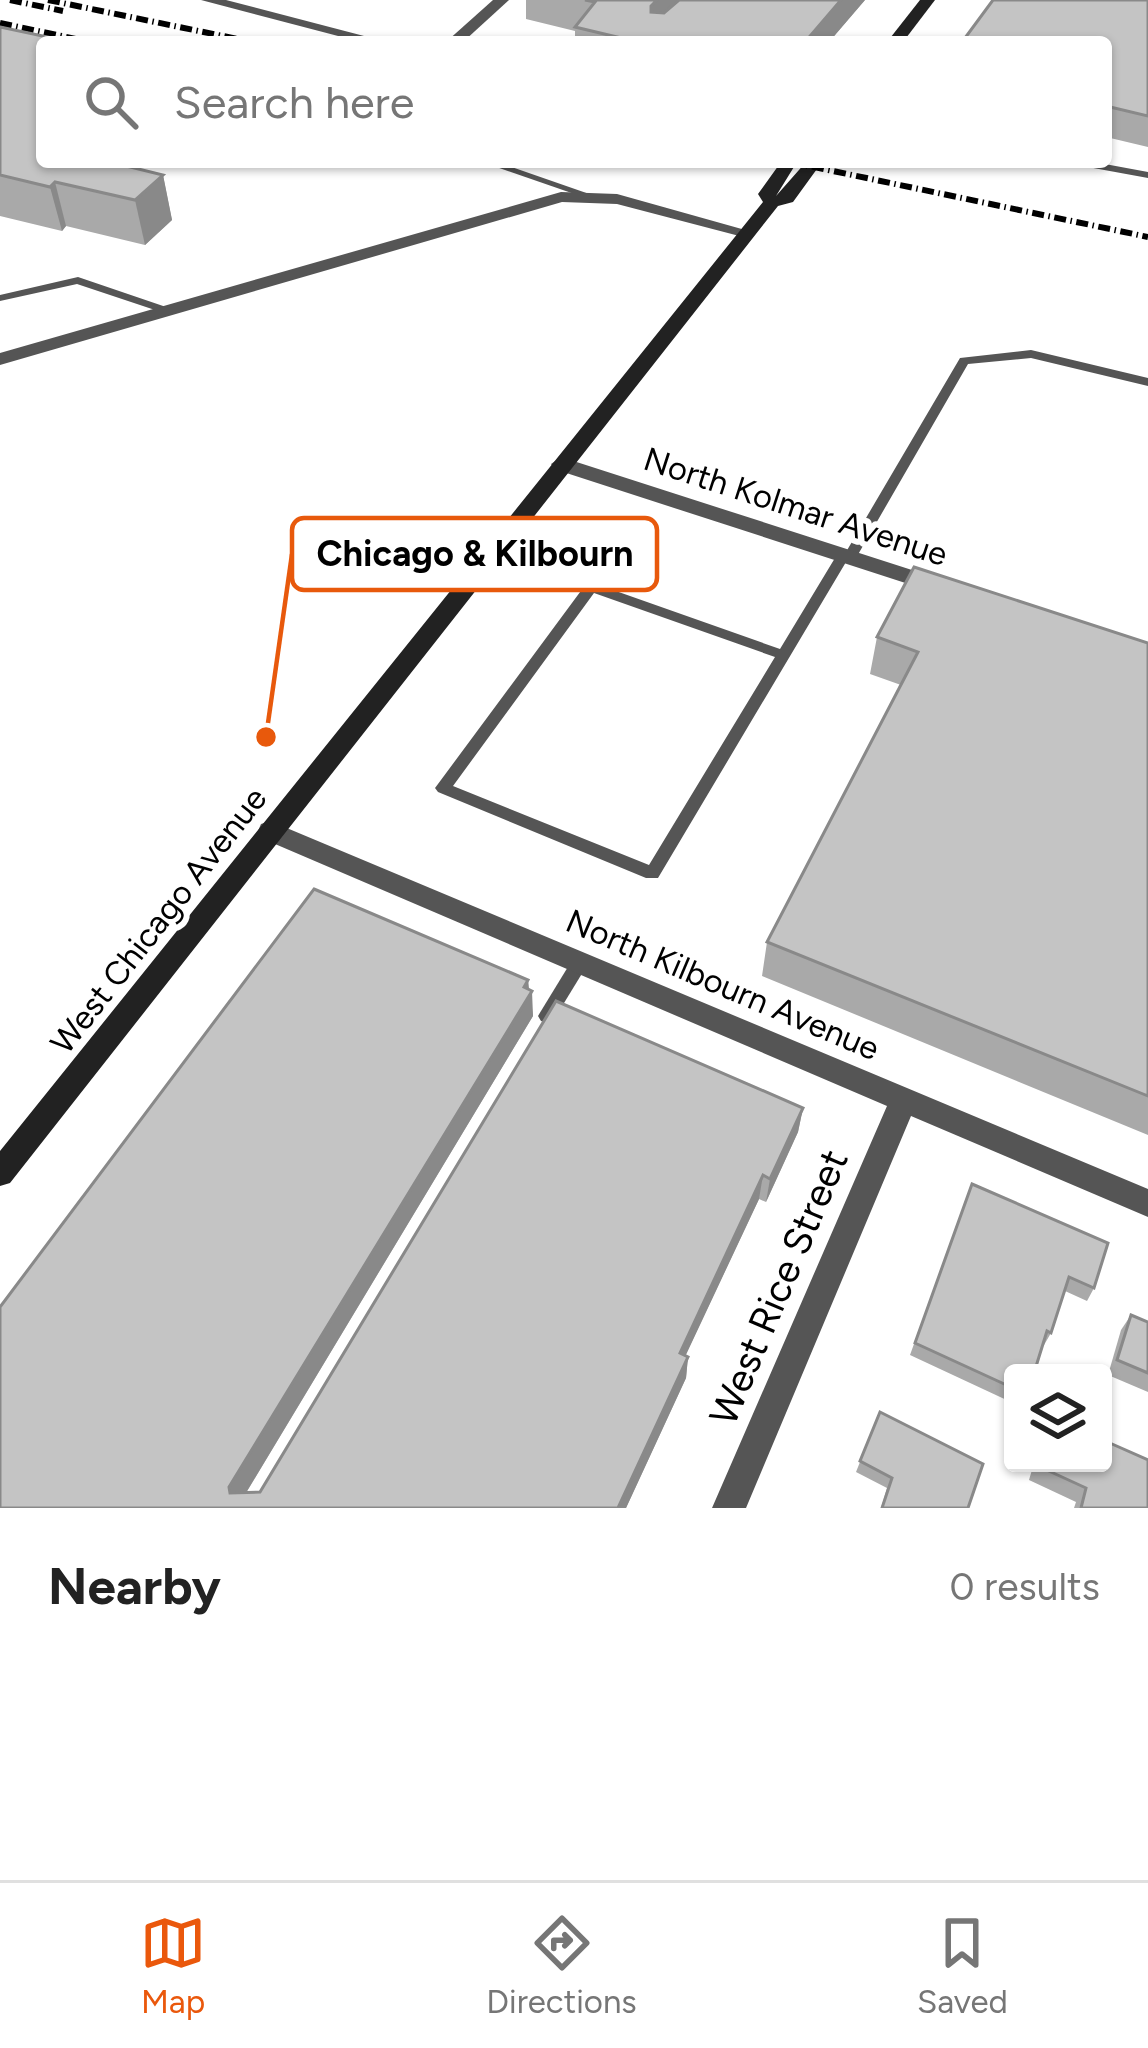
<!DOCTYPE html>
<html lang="en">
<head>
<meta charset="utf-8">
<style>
	:root { --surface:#fff; --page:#f2f2f2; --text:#222; --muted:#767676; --line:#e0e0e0; --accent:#ea580c }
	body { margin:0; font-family:Figtree,sans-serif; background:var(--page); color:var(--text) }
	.controls { position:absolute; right:36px; bottom:36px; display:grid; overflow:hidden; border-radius:12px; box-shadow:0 3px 9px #0004 }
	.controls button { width:108px; height:108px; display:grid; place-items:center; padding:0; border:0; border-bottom:3px solid var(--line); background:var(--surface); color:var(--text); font:60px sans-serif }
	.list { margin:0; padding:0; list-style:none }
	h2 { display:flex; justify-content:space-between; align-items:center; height:156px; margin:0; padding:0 48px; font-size:51px }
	h2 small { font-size:39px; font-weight:400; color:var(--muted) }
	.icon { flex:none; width:66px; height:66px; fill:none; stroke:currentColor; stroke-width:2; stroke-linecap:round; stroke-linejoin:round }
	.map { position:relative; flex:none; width:1148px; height:1508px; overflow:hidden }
	.search { position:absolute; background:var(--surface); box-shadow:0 3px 9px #0004; left:36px; right:36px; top:36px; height:132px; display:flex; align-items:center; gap:30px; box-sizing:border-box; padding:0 42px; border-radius:12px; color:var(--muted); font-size:45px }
	.sheet { height:372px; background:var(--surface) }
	nav { display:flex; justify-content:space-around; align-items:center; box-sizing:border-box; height:168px; border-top:3px solid var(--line); background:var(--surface); font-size:33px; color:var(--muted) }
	nav a { display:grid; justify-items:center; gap:6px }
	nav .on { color:var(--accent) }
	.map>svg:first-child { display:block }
</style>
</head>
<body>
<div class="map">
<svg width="1148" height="1508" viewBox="0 0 1148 1508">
	<rect width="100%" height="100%" fill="#fff"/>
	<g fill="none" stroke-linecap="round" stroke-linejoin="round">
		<g fill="#555" fill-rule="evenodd">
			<path d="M482 162H497L595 196 586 198Z"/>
			<path d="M1072 162H1094L1148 172V178L1077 165Z"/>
			<path d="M78 277 169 308 171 310 165 313 161 312 77 284 0 301V295Z"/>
			<path d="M1031 350 1148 378V386L1031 358 968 364 856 558 854 561 846 562 658 878H646L438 792 435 788 438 784 586 584H596L780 649 838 553 846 552 960 358ZM594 593 775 657 649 865 453 786Z"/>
			<path d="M580 955 586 957 588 962 586 967 553 1021 547 1023 541 1021 538 1016 541 1011 574 957Z"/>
		</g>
		<g fill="#555" fill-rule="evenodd">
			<path d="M201 0H226L387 42H361Z"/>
			<path d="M493 0H509L463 42H446Z"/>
			<path d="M561 457 943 580 946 585 935 593 927 590 554 469 551 464Z"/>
			<path d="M270 821 1148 1189V1217L911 1116 746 1508H712L887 1106 261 838 258 831 261 824Z"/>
		</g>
		<path fill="#555" fill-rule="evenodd" d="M561 192 617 194 756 233 747 238 617 204 562 202 0 365V353Z"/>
		<g fill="#222" fill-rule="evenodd">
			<path d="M920 0H935L903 42H887Z"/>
			<path d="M781 162H797L776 196 806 162H822L793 202 778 206 10 1183 0 1186V1151L763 202 758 194Z"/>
		</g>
		<g stroke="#000" stroke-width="6" stroke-dasharray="12 4.5 1.5 4.5" stroke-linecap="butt">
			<path d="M10 0 63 11"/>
			<path d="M48 0 252 42"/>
			<path d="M0 23 90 42"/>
			<path d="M790 162 1148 237"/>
		</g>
	</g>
	<g fill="#a9a9a9">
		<path d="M526 0H865L829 42H575V31L526 19Z"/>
		<path d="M1148 0V147L1106 137V42Z"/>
		<path d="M0 27 133 168 163 175 172 220 145 245 66 226 62 231 0 216Z"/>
		<path d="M877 637 1148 643V1135L762 976 767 942 901 685 870 674Z"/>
		<path d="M528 980 533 1016 246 1493 260 1492 803 1108 798 1132 766 1202 759 1199 685 1356 688 1357 686 1378 626 1508H0Z"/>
		<path d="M972 1184 1094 1288 1087 1301 1065 1291 1051 1333 1044 1345 1013 1373V1403L910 1355Z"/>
		<path d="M1131 1315 1148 1322V1392L1108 1375 1121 1330Z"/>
		<path d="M880 1412 968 1508H881L887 1488 856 1472Z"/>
		<path d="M1034 1463H1103L1148 1508H1074L1076 1502 1029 1480Z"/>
	</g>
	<g fill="#898989">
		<path d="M657 0H689L650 39 651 6Z"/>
		<path d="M841 0H865L829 42H805Z"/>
		<path d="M88 162H139L105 193Z"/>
		<path d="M163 175 172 220 145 245 135 200Z"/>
		<path d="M55 182 66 226 62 231 50 187Z"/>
		<path d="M528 980 529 996 532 991 533 1016 238 1506 230 1493 229 1487Z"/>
		<path d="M803 1108 798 1132 766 1202 770 1179Z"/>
		<path d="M763 1175 759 1199 677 1374 680 1353Z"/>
		<path d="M688 1357 686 1378 626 1508H618Z"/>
	</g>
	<g fill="#c4c4c4" stroke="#898989" stroke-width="3">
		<path d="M585 0H657L651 6V12L664 13 679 0H841L805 42H638L575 27 595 2Z"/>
		<path d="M993 0H1148V116L1106 106V42H962Z"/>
		<path d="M0 27 71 42H42V162H110L163 175 135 200 55 182 50 187 0 175Z"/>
		<path d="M914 567 1148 643V1096L767 942 918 652 877 637Z"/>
		<path d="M314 889 528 980 524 987 532 991 229 1487 230 1493 260 1492 556 1001 803 1108 770 1179 763 1175 680 1353 688 1357 618 1508H0V1307Z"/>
		<path d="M972 1184 1108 1243 1094 1288 1069 1277 1051 1333 1047 1331 1034 1373H1013V1388L915 1343Z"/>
		<path d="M1131 1315 1148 1322V1373L1117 1360Z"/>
		<path d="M880 1412 983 1464 968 1508H882L892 1478 860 1461Z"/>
		<path d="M1103 1440 1148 1460V1508H1081L1086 1488 1038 1466 1039 1463H1103Z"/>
	</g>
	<g text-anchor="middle" stroke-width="12" stroke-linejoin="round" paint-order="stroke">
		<g font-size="33" fill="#000" stroke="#fff">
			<text transform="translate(796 506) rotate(18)" y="12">North Kolmar Avenue</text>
			<text transform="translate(158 920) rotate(-52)" y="12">West Chicago Avenue</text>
			<text transform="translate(723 984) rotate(23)" y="12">North Kilbourn Avenue</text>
		</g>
		<g font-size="39" fill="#000" stroke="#fff">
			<text transform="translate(778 1287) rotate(-67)" y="14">West Rice Street</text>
		</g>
	</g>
	<path fill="none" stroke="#e8590c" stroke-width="4.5" d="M266 737L292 554"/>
	<circle fill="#e8590c" stroke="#fff" stroke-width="4.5" cx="266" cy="737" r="12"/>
	<rect fill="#fff" stroke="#e8590c" stroke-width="4.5" x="292" y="518" width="365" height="72" rx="12"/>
	<g font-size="36" text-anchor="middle" font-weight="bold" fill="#000">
		<text x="475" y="566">Chicago &amp; Kilbourn</text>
	</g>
</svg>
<div class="controls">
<button><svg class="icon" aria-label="layers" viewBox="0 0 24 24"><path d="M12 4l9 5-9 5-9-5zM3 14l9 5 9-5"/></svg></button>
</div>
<div class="search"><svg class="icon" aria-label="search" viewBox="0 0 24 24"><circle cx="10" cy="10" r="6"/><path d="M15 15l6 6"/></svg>Search here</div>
</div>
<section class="sheet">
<h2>Nearby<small>0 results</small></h2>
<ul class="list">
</ul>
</section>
<nav>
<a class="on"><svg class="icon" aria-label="map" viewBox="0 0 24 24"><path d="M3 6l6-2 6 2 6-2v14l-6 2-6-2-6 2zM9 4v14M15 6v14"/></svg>Map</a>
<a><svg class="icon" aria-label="directions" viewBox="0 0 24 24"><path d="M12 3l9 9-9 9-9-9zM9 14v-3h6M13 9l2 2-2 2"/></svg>Directions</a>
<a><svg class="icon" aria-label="saved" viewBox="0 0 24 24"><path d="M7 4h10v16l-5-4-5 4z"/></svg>Saved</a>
</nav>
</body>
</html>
